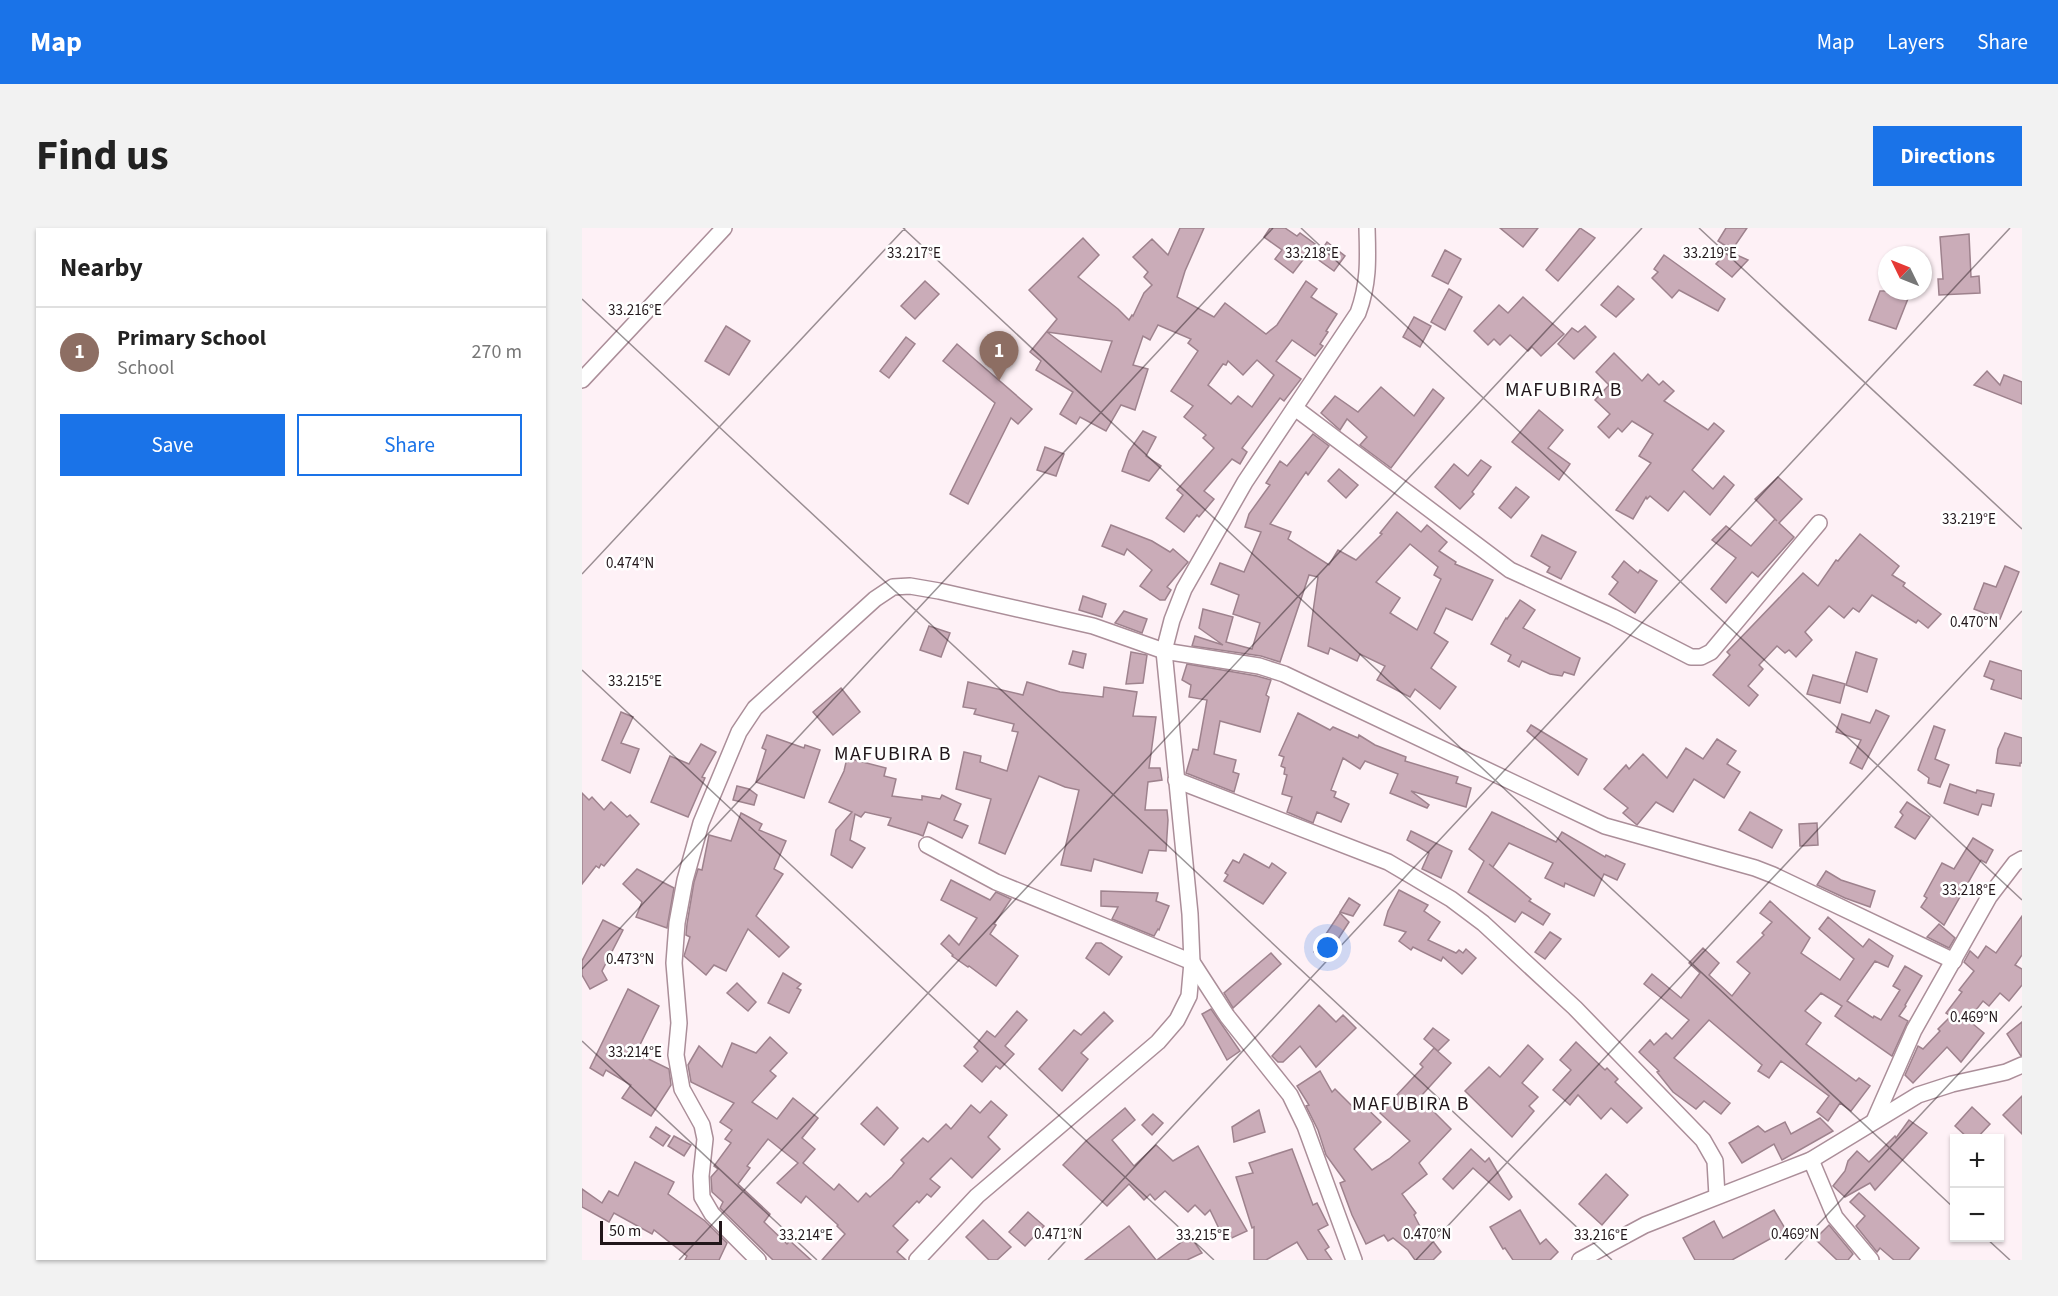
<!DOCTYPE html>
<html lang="en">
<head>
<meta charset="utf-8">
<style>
	:root { --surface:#fff; --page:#f2f2f2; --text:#222; --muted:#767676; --line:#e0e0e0; --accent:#1a73e8 }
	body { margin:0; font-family:"Source Sans 3",sans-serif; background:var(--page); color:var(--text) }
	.controls { position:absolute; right:18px; bottom:18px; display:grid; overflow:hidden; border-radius:0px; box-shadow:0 2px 4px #0004 }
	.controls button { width:54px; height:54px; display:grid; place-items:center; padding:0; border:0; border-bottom:2px solid var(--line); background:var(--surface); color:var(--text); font:30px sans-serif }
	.compass { position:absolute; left:1296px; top:18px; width:54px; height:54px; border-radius:50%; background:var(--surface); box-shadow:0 2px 4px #0004; rotate:313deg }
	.scale { position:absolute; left:18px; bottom:15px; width:122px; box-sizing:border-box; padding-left:6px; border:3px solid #21161a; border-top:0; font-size:16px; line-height:21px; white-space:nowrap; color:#21161a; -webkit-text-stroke:4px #fff; paint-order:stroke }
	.you { position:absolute; left:746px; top:720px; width:21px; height:21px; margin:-15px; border:4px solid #fff; border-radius:50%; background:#1a73e8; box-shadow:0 0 0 9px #1a73e833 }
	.badge { display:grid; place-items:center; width:39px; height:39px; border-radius:50%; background:var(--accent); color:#fff; font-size:20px; font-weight:700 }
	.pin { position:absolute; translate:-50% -50px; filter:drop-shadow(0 2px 3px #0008) }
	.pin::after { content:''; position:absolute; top:32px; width:21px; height:18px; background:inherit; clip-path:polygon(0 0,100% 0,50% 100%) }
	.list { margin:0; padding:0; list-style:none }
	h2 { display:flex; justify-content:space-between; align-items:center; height:78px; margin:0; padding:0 24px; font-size:26px }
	h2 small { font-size:20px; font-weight:400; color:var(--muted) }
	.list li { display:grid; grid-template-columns:39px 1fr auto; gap:18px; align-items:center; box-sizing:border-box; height:90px; padding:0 24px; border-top:2px solid var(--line) }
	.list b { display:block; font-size:22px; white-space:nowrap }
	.list p { margin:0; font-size:20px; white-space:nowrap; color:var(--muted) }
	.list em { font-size:20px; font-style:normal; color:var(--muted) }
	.actions { display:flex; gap:12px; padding:18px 24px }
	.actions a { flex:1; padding:14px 0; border:2px solid var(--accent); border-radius:0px; text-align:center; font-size:21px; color:var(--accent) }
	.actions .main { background:var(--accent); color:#fff }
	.map { position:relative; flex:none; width:1440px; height:1032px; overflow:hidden; border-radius:0px }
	header { display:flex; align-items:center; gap:36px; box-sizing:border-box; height:84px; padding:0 30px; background:var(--accent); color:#fff }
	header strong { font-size:28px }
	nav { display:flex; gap:33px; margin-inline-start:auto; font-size:21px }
	.intro { display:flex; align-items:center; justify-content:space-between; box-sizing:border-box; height:144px; padding:0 36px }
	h1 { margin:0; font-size:42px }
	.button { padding:15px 27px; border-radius:0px; background:var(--accent); color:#fff; font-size:21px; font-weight:700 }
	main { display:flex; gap:36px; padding:0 36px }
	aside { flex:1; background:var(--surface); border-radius:0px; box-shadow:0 2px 4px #0004 }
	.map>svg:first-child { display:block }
</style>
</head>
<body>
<header>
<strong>Map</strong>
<nav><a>Map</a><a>Layers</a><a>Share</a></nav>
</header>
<div class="intro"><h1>Find us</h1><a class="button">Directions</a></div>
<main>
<aside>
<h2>Nearby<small></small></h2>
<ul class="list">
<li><span class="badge" style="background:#8d6e63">1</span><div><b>Primary School</b><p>School</p></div><em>270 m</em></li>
</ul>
<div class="actions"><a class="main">Save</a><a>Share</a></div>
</aside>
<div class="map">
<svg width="1440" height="1032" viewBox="0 0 1440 1032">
	<rect width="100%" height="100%" fill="#fef1f6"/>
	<g fill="#caacb8" stroke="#9e828d" stroke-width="1.5" fill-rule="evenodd">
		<path d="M598 0H622L603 43 595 69 632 89 643 75 684 106 695 97 724 53 735 61 729 69 755 86 744 103 746 104 738 116 741 118 733 128 710 112 694 133 719 151 702 173 698 170 660 220 665 224 658 236 650 231 622 263 632 271 617 289 615 287 602 304 584 290 601 267 595 262 632 220 621 210 624 207 602 189 611 178 589 163 616 123 606 115 609 111 576 97 568 112 561 108 551 137 566 141 553 182 539 177 524 203 498 189 494 196 478 186 491 164 454 142 459 133 448 124 475 91 447 62 501 10 517 27 496 49 536 81 547 92 550 87 551 88 562 65 570 57 562 49 566 44 551 29 570 11 586 27ZM465 104 530 113 519 144ZM675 132 692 147 670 179 656 168 649 176 626 157 641 136 644 137 646 133 661 147Z"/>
		<path d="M688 0H703L715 8 718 5 733 16 711 45 693 31 700 22 682 9Z"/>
		<path d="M918 0H956L941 19Z"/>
		<path d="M998 0 1013 10 976 53 964 42Z"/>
		<path d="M1144 0H1165L1150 22 1136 13Z"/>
		<path d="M1387 6 1389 49 1397 48 1398 65 1357 67 1356 51H1361L1358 9Z"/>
		<path d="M745 14 763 28 752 43 734 30Z"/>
		<path d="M863 22 879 31 866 56 850 48Z"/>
		<path d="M1146 23 1166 32 1150 49 1134 36Z"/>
		<path d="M1082 27 1143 71 1136 83 1097 62 1090 70 1070 50 1076 44 1072 41Z"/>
		<path d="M343 53 357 66 333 91 319 78Z"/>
		<path d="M1036 58 1052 71 1034 89 1019 77Z"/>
		<path d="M867 61 880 69 863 102 849 94Z"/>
		<path d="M1298 63H1329L1314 101 1287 92Z"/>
		<path d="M941 69 982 106 959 128 950 119 946 123 928 107 918 117 912 111 906 117 892 103 917 77 926 85Z"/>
		<path d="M832 89 849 98 838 119 821 109Z"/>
		<path d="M144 98 168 113 147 147 123 133Z"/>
		<path d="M1003 98 1014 109 992 131 976 116 990 100 996 104Z"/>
		<path d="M324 109 333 116 307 150 298 143Z"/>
		<path d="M375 116 450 181 436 196 429 190 386 276 368 266 413 175 361 133Z"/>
		<path d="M1032 125 1060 153 1066 146 1077 157 1081 153 1092 163 1082 173 1126 202 1132 195 1142 203 1110 242 1131 261 1142 248 1152 257 1128 287 1102 263 1086 283 1068 268 1065 271 1064 269 1051 291 1034 282 1069 235 1057 228 1071 206 1050 193 1040 204 1036 200 1027 210 1016 199 1028 186 1013 172 1027 157 1014 144Z"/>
		<path d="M1405 143 1418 157 1422 147 1440 154V176L1392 157Z"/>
		<path d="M799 159 832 188 851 161 862 170 809 240 778 217 785 209 765 191 758 202 739 185 753 168 776 184Z"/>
		<path d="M957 182 981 202 966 220 988 236 977 252 930 214Z"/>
		<path d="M561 203 574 209 564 228 579 238 567 253 540 243 547 223Z"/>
		<path d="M731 206 747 218 726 247 724 244 688 296 709 304 706 311 747 337 756 322 774 332 800 306 798 305 815 284 839 304 845 297 865 314 857 323 874 334 873 336 911 352 890 392 864 380 852 405 866 414 849 440 874 459 858 481 833 461 828 469 795 452 803 438 778 426 775 433 748 420 746 426 726 418 736 349 727 347 698 434 679 428 610 418 613 408 641 417 617 400 621 381 651 389 644 414 670 421 678 395 651 386 657 367 629 356 638 335 662 344 679 304 663 299 667 286 688 257 684 255 698 233 705 238ZM828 316 856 339 852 347 859 351 835 402 808 385 818 370 794 354Z"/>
		<path d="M463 219 482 226 474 248 455 242Z"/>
		<path d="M899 232 909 239 890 264 892 266 878 281 853 259 872 236 886 248Z"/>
		<path d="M757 241 776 257 764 270 746 253Z"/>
		<path d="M1196 249 1220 271 1197 295 1212 309 1176 349 1170 344 1144 375 1129 361 1154 330 1130 312 1144 298 1169 318 1193 291 1195 293 1173 271Z"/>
		<path d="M934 259 947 269 929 290 917 280Z"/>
		<path d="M529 297 570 313 588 324 591 321 606 334 585 359 589 362 583 372H578L558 358 570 342 545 321 542 327 520 318Z"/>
		<path d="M1278 306 1317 338 1310 347 1323 355 1321 358 1359 386 1346 400 1336 392 1334 395 1290 367 1277 384 1271 380 1262 390 1247 378 1223 404 1230 412 1214 429 1207 422 1203 425 1195 418 1177 437 1181 441 1166 458 1176 467 1167 478 1131 447 1148 427 1145 424 1221 345 1236 358 1254 332 1256 333Z"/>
		<path d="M960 307 994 324 979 351 965 344 968 339 949 328Z"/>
		<path d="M1042 333 1056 345 1058 342 1075 353 1053 385 1027 366 1036 354 1030 349Z"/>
		<path d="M1423 338 1437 344 1418 391 1392 381 1402 355 1414 359Z"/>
		<path d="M501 368 524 376 520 389 497 382Z"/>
		<path d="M938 372 953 382 941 400 998 430 992 447 982 444 980 448 968 446 940 433 937 439 926 433 929 427 909 416 924 390 925 391Z"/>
		<path d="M542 383 565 391 560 405 533 395Z"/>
		<path d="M347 398 368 405 359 429 338 422Z"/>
		<path d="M491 423 504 426 501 440 487 436Z"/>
		<path d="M549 424 565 427 561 455 544 456Z"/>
		<path d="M1274 424 1295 431 1285 464 1264 457Z"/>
		<path d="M1408 433 1440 443V471L1409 461 1412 452 1402 448Z"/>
		<path d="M605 436 675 448 689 452 684 467 687 469 678 504 638 493 632 526 654 532 651 544 657 546 652 564 604 545 611 521 616 522 625 472 607 469 609 457 600 452Z"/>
		<path d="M1231 447 1263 456 1258 475 1225 466Z"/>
		<path d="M386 454 441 467 445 454 478 464 521 469 522 459 555 464 551 488 574 489 567 540H578L580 552 566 554 563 582H585L586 592 584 623 567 622 560 645 512 631 509 643 479 637 497 562 483 559 457 548 423 626 397 615 409 571 374 561 382 524 399 528 398 534 425 543 436 504 430 503 432 496 392 486 394 481 381 479Z"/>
		<path d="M259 460 278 484 251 507 231 484Z"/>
		<path d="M1294 482 1307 488 1280 541 1268 535 1279 512 1254 504 1260 486 1288 495Z"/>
		<path d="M39 484 51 489 39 515 57 521 48 545 20 532Z"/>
		<path d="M716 485 748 502 751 499 776 510 777 507 793 517 824 529 823 533 876 549 874 555 889 560 884 579 829 563 847 577 845 580 808 565 816 546 783 533 778 541 761 530 749 562 754 564 752 569 767 576 759 594 735 584 731 595 705 584 710 569 700 566 705 547 702 546 703 540 699 538 702 529 697 527Z"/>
		<path d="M949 497 1005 531 996 547 945 503Z"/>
		<path d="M1352 498 1363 502 1353 531 1367 537 1358 559 1346 555 1347 550 1336 542Z"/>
		<path d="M1423 505 1440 510V535H1438V538L1414 535 1416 521Z"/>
		<path d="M185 507 222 520 223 517 238 522 222 570 174 554 184 522 180 520Z"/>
		<path d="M1135 511 1154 523 1145 536 1158 544 1142 570 1112 551 1091 584 1074 574 1055 597 1041 585 1046 580 1022 561 1044 537 1047 541 1061 526 1085 550 1104 520 1121 531Z"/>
		<path d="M119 516 134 524 120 549 123 550 106 589 69 574 88 528 107 536Z"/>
		<path d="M265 530 304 540 302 548 314 551 310 568 340 572V568L358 571 360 567 379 576 372 592 386 598 380 610 346 594 341 608 336 606 306 597 309 590 283 584 279 589 273 586 268 612 283 620 270 640 249 627 254 602 270 584 247 574 262 543Z"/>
		<path d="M1368 556 1394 565 1395 562 1412 566 1409 578 1400 576 1396 587 1362 575Z"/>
		<path d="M155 558 167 561 175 567 172 577 151 572Z"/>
		<path d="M0 565 7 572 10 569 22 582 29 574 45 589 48 587 57 596 22 638 19 636 17 640 14 638 0 656Z"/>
		<path d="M1325 574 1348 589 1333 611 1313 599 1321 587 1318 584Z"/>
		<path d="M910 584 974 614 980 604 1023 629 1024 627 1043 636 1035 652 1022 646 1012 668 983 655 982 659 963 650 971 635 927 615 911 639 907 636 949 671 947 673 968 686 961 697 940 684 933 694 886 664 902 633 887 621Z"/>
		<path d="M1168 584 1200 602 1190 620 1157 602Z"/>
		<path d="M159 585 180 596 177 602 204 613 192 641 201 646 174 688 207 719 197 729 166 701 144 743 132 737 124 747 102 728 108 709 104 707 105 696 112 654 116 641 120 642 127 607 149 613Z"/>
		<path d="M1235 595 1236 617 1218 618 1217 596Z"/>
		<path d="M829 603 870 623 859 650 840 641 847 625 825 612Z"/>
		<path d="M1391 610 1411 622 1404 635 1399 632 1362 697 1339 679 1345 670 1342 668 1360 635 1372 641Z"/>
		<path d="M662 626 687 640 690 635 704 645 681 676 642 653 646 647 643 645 651 632 657 635Z"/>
		<path d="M55 641 92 660 85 700 54 689 60 674 41 656Z"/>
		<path d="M1244 643 1259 652 1293 663 1288 679 1263 670 1235 657Z"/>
		<path d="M369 652 408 672 414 664 429 671 412 696 414 697 408 706 436 728 414 758 387 738 386 739 370 728 371 727 359 716 367 707 377 717 395 690 359 672Z"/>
		<path d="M817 662 846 677 842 683 858 694 846 712 874 725 877 722 881 725 884 721 894 730 880 746 861 729 859 733 831 719 829 722 817 713 824 704 802 697 806 683Z"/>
		<path d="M519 663 576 665 574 673 587 678 577 702 576 701 572 708 530 691 536 679 519 678Z"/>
		<path d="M767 670 778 677 771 688 758 684Z"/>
		<path d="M1188 673 1228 710 1219 725 1258 752 1272 731 1237 701 1246 689 1281 719 1287 711 1311 728 1306 739 1293 733 1265 773 1291 790 1292 788 1299 792 1318 762 1311 758 1323 738 1340 748 1323 777 1324 778 1317 788 1326 793 1310 828 1253 788 1260 778 1239 765 1223 783 1239 795 1224 816 1274 853 1277 850 1288 858 1269 883 1258 875 1246 893 1235 884 1247 868 1199 833 1187 850 1176 843 1180 837 1127 792 1092 830 1148 875 1139 886 1122 873 1114 881 1091 864 1075 844 1077 843 1057 824 1068 812 1072 817 1084 805 1090 811 1107 792 1062 756 1070 746 1099 770 1118 745 1107 735 1121 720 1137 735 1127 747 1150 768 1168 745 1155 734 1182 707 1180 705 1190 694 1178 685Z"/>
		<path d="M758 685 767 694 742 733 732 724Z"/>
		<path d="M1440 688V727L1433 737 1440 741V757L1427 773 1418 765 1407 778 1401 773 1386 792 1402 805 1379 834 1365 819 1331 855 1323 847 1336 818 1341 821 1358 803 1356 801 1369 788 1364 785 1380 764 1377 762 1392 743 1382 734 1388 723 1396 730 1404 718 1414 725Z"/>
		<path d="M21 692 41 702 20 743 25 752 8 761 0 747V733Z"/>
		<path d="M1357 696 1373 710 1367 720 1345 709Z"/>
		<path d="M968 704 979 711 963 731 953 724Z"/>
		<path d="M514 715H519L540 729 527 747 504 730Z"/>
		<path d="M689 725 699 736 651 780 642 765Z"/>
		<path d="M201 745 219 756 215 760 219 762 207 785 186 775Z"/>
		<path d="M155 755 174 774 166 783 145 765Z"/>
		<path d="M46 761 77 778 54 825 87 841 89 857 69 888 40 870 49 857 24 842 21 848 8 840Z"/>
		<path d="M737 777 754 794 761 787 774 800 734 839 718 818 701 834H696L690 828Z"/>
		<path d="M629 781 658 823 645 832 620 786Z"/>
		<path d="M435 783 445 792 423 818 432 826 418 841 414 838 400 854 382 838 396 823 392 819 405 803 413 809Z"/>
		<path d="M522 784 531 793 499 825 506 831 480 863 457 841 492 802 499 807Z"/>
		<path d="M1440 794V827L1439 828 1425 806Z"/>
		<path d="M851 800 867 812 856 823 842 811Z"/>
		<path d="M188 809 205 825 188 843 194 848 170 874 195 891 211 870 236 890 220 910 233 921 221 935 252 962 257 956 276 974 284 965 288 969 310 949 322 935 319 932 341 910 346 914 364 896 369 901 389 877 398 885 409 873 425 887 406 909 418 921 390 950 369 930 348 951 358 959 349 969 345 966 337 975 335 973 311 998 326 1012 315 1024 324 1032H240L263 1006 255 998 256 997 224 968 219 975 195 955 216 935 186 911 165 938 168 940 156 956 188 986 182 994 205 1016 208 1013 229 1032H191L138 980 141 974 130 964 129 949 136 941 132 938 149 915 143 911 150 902 138 894 152 875 109 854 106 837 117 818 140 839 150 815 174 825Z"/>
		<path d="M994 814 1023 842 1025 840 1036 851 1033 854 1060 880 1045 895 1029 880 1019 891 996 867 988 877 971 862 989 842 978 832Z"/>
		<path d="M946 817 961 831 940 855 956 869 947 878 952 883 930 909 883 863 907 839 918 849Z"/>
		<path d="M852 820 869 835 840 867 848 875 846 878 869 901 837 935 845 946 820 966 834 985 832 987 844 1010 847 1008 859 1024 851 1032H833L826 1022 811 1010 806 1013 802 1007 784 1016 770 987 758 955 763 953 744 927 736 902 724 878 727 877 715 858 738 843 750 864 753 861 772 880 778 874 799 894 772 921 790 942 807 931 828 913 798 885 841 839 838 836Z"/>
		<path d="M1440 868V906L1421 887Z"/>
		<path d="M295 879 316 900 302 917 279 896Z"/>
		<path d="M1390 879 1408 896 1395 910H1386L1373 898Z"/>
		<path d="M543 880 553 892 530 912 552 938 574 917 591 933 616 918 665 1003 643 1013 628 982 623 987 613 977 606 984 583 963 573 972 568 966 562 972 547 956 525 978 481 937 504 913Z"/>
		<path d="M677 882 683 904 652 914 650 899Z"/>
		<path d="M571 886 581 895 570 907 560 897Z"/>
		<path d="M1238 890 1251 903 1200 932 1192 916 1160 935 1147 915 1176 898 1183 904 1203 894 1209 906Z"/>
		<path d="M1327 892 1345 905 1293 962 1288 955 1263 969 1251 958 1263 943 1266 933 1275 923 1287 934 1313 908 1314 910Z"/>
		<path d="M74 899 88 908 81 918 68 909Z"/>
		<path d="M92 908 109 917 102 928 86 918Z"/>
		<path d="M710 921 731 977 735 975 746 997 736 1002 747 1019 743 1022 750 1032H726L715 1014 684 1032H672V999L670 1000 654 949 671 945 667 935Z"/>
		<path d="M889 921 903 934 907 930 930 969 927 972 891 940 871 961 861 951Z"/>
		<path d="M53 934 92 954 86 966 123 993 145 1015 137 1032H103L105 1028 72 1002 70 1006 32 985 27 994 0 979V961L20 975 27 963 36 968Z"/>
		<path d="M1024 946 1046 967 1020 997 997 976Z"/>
		<path d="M1277 965 1337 1020 1327 1032H1312L1298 1020 1295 1024 1274 998 1283 988 1268 974Z"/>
		<path d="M938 982 958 1016 964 1011 976 1024 968 1032H931L923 1020 921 1021 908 999Z"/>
		<path d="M1192 982 1204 1002 1150 1032H1113L1101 1010 1132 993 1141 1010Z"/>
		<path d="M446 984 462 998 443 1018 427 1004Z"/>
		<path d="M401 992 429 1019 415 1032H407L384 1009Z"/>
		<path d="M1247 997 1271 1026 1266 1032H1255L1233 1011Z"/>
		<path d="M547 998 574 1032H503Z"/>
		<path d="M608 1008 620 1025 605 1032H575Z"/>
	</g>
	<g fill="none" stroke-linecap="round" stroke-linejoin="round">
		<defs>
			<g id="minor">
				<path d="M0 152 142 0"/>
				<path d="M713 180 928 342 1031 389 1109 429H1119L1129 424 1237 295"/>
				<path d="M594 552 806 634 869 671 901 695 993 780 1121 912 1133 933 1135 968"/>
				<path d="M345 617 414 654 610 734 645 788 708 867 723 898 772 1032"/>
				<path d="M1292 893 1332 802 1407 669 1433 635 1440 631"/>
				<path d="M1229 932 1253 989 1289 1032"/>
				<path d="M176 1032 130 986 120 969 119 948 123 911 120 897 100 861 94 827 97 795 92 735 95 695 103 652 119 595 157 504 173 480 293 371 311 359 328 358 357 363 511 398 582 423 677 438 702 446 1023 598 1173 640 1191 647 1372 733"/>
				<path d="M335 1032 395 968 576 814 595 792 607 768 610 734 608 686 582 423 590 392 602 361 663 254 776 85C787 55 786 32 785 0"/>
				<path d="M998 1032 1063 997 1229 932 1336 867 1370 856 1424 844 1440 837"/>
			</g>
		</defs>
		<use href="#minor" stroke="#ab8e99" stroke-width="18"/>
		<use href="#minor" stroke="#fff" stroke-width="15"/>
	</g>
	<path fill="none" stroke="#21161a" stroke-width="1.5" stroke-opacity="0.45" d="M321 0 1372 980M719 0 1440 672M1117 0 1440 301M0 71 1030 1032M0 346 323 0M0 442 632 1032M0 741 691 0M0 813 235 1032M1404 1010 1428 1032M97 1032 1060 0M466 1032 1428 0M834 1032 1440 383M1203 1032 1440 778"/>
	<g text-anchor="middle" stroke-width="5" stroke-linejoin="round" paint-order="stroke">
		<g font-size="20" letter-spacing="1.5" fill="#21161a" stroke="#fff">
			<text x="982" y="168">MAFUBIRA B</text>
			<text x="311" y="532">MAFUBIRA B</text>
			<text x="829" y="882">MAFUBIRA B</text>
		</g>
	</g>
	<g font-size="15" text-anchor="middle" fill="#21161a" stroke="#fff" stroke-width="5" stroke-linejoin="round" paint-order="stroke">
		<text x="332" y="30">33.217°E</text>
		<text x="730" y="30">33.218°E</text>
		<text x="1128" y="30">33.219°E</text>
		<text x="53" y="87">33.216°E</text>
		<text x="1387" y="296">33.219°E</text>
		<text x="48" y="340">0.474°N</text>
		<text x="1392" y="399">0.470°N</text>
		<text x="53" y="458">33.215°E</text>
		<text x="1387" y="667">33.218°E</text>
		<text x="48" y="736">0.473°N</text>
		<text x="1392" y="794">0.469°N</text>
		<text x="53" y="829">33.214°E</text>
		<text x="476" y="1011">0.471°N</text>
		<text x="845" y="1011">0.470°N</text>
		<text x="1213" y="1011">0.469°N</text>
		<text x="224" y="1012">33.214°E</text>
		<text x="621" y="1012">33.215°E</text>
		<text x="1019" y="1012">33.216°E</text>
	</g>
</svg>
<div class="controls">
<button>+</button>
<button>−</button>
</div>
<svg class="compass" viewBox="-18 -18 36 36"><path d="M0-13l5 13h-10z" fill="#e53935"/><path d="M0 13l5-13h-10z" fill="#767676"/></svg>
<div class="scale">50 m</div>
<div class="you"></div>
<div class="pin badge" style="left:417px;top:153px;background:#8d6e63">1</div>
</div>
</main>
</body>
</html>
